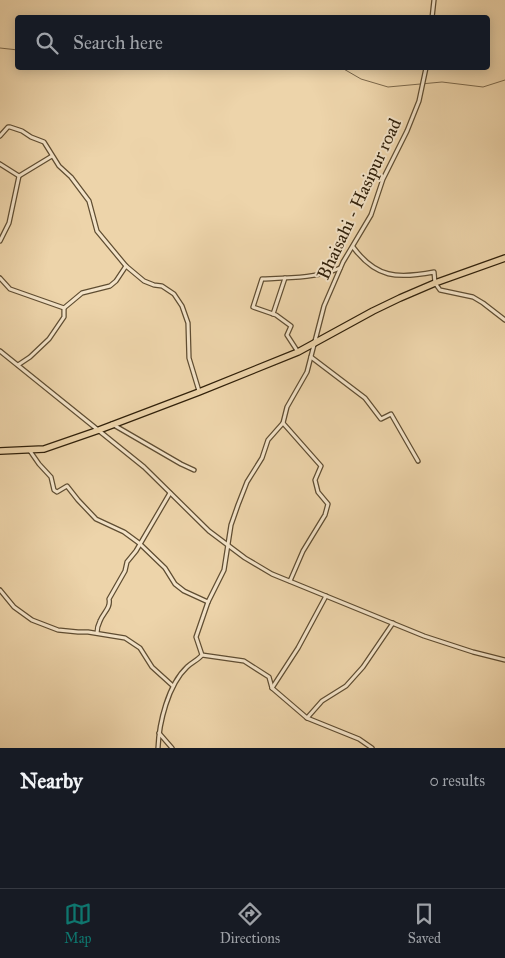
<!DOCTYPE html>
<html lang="en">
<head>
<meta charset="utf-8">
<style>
	:root { --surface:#171b24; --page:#20242c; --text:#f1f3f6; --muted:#9ea1a6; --line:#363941; --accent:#0f766e }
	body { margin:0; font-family:"IM FELL Great Primer",serif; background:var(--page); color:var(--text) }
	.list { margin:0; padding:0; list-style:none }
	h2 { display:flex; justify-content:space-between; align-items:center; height:65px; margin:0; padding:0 20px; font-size:21px }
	h2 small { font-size:16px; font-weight:400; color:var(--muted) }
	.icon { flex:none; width:28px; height:28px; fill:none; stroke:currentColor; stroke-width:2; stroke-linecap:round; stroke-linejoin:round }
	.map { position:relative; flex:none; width:505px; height:748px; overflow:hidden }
	.search { position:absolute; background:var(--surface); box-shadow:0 2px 12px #0003; left:15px; right:15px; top:15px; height:55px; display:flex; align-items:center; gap:12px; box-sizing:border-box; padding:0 18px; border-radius:5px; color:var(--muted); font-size:19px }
	.sheet { height:140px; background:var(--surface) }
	nav { display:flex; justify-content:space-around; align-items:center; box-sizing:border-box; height:70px; border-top:1px solid var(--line); background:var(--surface); font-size:14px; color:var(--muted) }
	nav a { display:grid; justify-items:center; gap:2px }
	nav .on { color:var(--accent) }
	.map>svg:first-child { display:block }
</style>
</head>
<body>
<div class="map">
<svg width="505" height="748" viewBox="0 0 505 748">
	<rect width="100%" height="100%" fill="#edd4aa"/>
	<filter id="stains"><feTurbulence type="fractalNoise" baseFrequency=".004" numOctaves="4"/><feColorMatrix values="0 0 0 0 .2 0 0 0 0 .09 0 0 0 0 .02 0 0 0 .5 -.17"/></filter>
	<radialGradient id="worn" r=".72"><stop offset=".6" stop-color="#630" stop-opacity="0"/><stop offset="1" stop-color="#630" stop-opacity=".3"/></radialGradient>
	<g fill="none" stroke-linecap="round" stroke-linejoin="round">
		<g stroke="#7b674a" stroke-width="1">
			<path d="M0 48 18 50"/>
			<path d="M164 68 190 69 197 68"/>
			<path d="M342 68 361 79 388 87 442 82 483 87 505 80"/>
		</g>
		<defs>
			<g id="street">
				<path d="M432 18 434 0"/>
				<path d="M0 136 8 127H10L22 131 31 137 44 142 59 166 71 177 89 201 97 231 126 266 144 281 154 285 162 286 174 294 182 306 188 323 189 358 199 391"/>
				<path d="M0 164 19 176 9 223 0 241"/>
				<path d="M19 176 52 156"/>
				<path d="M353 247C376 278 397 279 434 272L435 283 440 290 473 297 483 303 505 320"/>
				<path d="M0 278 10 289 64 308V317L49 339 30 357 18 365"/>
				<path d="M64 308 82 293 110 286 116 281 126 266"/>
				<path d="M273 314 285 278"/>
				<path d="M0 351 144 467 209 531 245 558 272 574 424 636 473 652 505 660"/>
				<path d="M298 352 287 335 291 326 276 315 253 307 262 279C286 278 319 278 340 268"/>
				<path d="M311 357 365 398 381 419 391 414 418 461"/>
				<path d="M283 423 321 466 315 480 318 492 328 504 325 515 303 551 290 581"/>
				<path d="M112 424 181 464 194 470"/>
				<path d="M30 451 39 464 51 477 54 490 57 492 67 486 78 500 96 519 124 532 139 543 165 568 175 584 184 591 208 602"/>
				<path d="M0 590 14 607 32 620 58 630 78 632H88L125 638 140 648 152 667 173 686"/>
				<path d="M97 633C97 629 98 625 100 621 103 613 111 608 109 599L125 571 127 562 136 551 170 493"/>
				<path d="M202 655 244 661 269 677 272 688 307 718 359 739 372 748"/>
				<path d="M272 688 298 648 326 596"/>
				<path d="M307 718 322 701 346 686 363 667 393 623"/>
				<path d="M159 733 172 748"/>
				<path d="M158 748C159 723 168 685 187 667 192 662 198 660 202 655L196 637 208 602 224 570 231 525 238 505 247 482 262 458 268 440 283 423 287 407 307 372 324 306 343 262 371 215 383 179 407 131 419 101 426 68"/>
			</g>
			<path id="primary" d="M0 451 44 449 99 430 199 392 298 352 373 311 400 298 435 283 505 258"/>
		</defs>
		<use href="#street" stroke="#5f4d32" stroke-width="5.5"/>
		<use href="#primary" stroke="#30200a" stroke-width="8"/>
		<use href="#street" stroke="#f3e3c8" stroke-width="3"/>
		<use href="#primary" stroke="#edd4aa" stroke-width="5.5"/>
	</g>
	<g text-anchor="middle" stroke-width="4" stroke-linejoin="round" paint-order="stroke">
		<g font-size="18" fill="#30200a" stroke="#f3e3c8">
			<text transform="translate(359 199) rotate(-65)" y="6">Bhaisahi - Hasipur road</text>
		</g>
	</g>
	<rect width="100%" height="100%" filter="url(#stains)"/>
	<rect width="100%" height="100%" fill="url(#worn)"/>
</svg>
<div class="search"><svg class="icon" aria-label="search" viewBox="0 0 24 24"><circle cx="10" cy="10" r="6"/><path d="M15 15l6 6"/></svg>Search here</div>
</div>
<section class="sheet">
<h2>Nearby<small>0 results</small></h2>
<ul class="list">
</ul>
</section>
<nav>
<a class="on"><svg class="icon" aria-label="map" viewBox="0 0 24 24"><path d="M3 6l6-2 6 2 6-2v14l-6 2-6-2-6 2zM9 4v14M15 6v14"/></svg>Map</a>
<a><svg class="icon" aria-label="directions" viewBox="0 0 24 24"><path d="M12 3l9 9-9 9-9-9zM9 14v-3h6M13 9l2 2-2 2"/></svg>Directions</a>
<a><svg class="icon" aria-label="saved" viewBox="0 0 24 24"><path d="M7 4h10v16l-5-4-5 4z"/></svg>Saved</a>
</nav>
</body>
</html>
